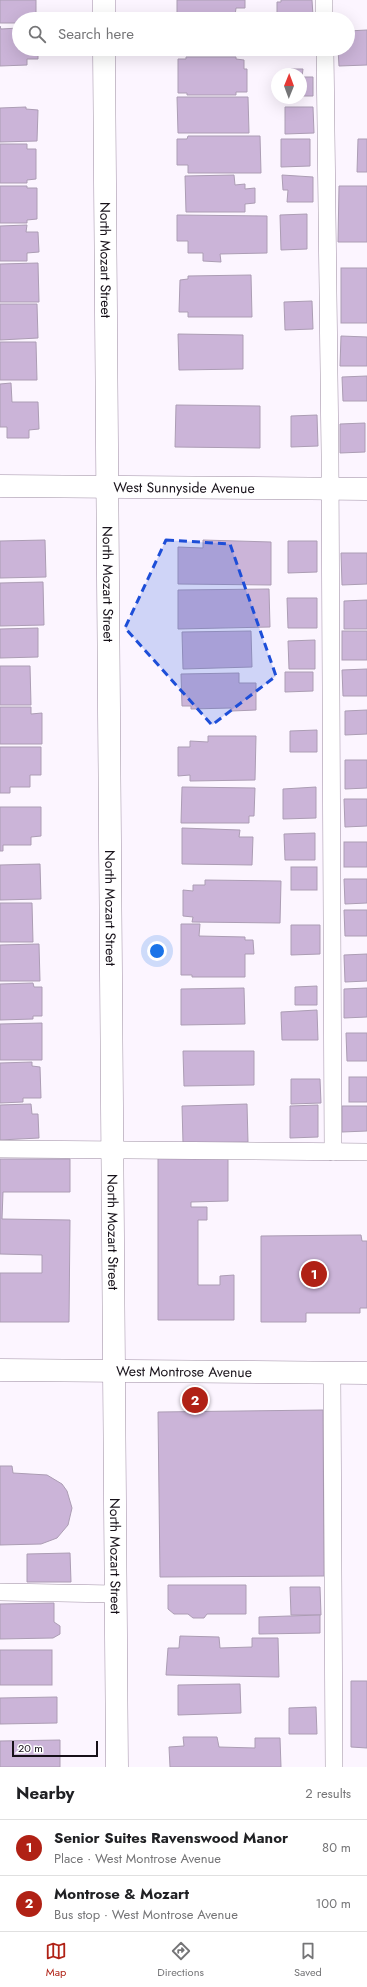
<!DOCTYPE html>
<html lang="en">
<head>
<meta charset="utf-8">
<style>
	:root { --surface:#fff; --page:#f6f6f6; --text:#202124; --muted:#757577; --line:#e0e0e0; --accent:#b02115 }
	body { margin:0; font-family:Jost,sans-serif; background:var(--page); color:var(--text) }
	.compass { position:absolute; left:271px; top:68px; width:36px; height:36px; border-radius:50%; background:var(--surface); box-shadow:0 4px 16px #0002; rotate:1deg }
	.scale { position:absolute; left:12px; bottom:10px; width:86px; box-sizing:border-box; padding-left:4px; border:2px solid #171119; border-top:0; font-size:11px; line-height:14px; white-space:nowrap; color:#171119; -webkit-text-stroke:3px #fff; paint-order:stroke }
	.you { position:absolute; left:157px; top:951px; width:14px; height:14px; margin:-10px; border:3px solid #fff; border-radius:50%; background:#1a73e8; box-shadow:0 0 0 6px #1a73e833 }
	.badge { display:grid; place-items:center; width:26px; height:26px; border-radius:50%; background:var(--accent); color:#fff; font-size:13px; font-weight:700 }
	.pin { position:absolute; translate:-50% -50%; border:2px solid #fff; box-shadow:0 1px 4px #0006 }
	.list { margin:0; padding:0; list-style:none }
	h2 { display:flex; justify-content:space-between; align-items:center; height:52px; margin:0; padding:0 16px; font-size:17px }
	h2 small { font-size:13px; font-weight:400; color:var(--muted) }
	.list li { display:grid; grid-template-columns:26px 1fr auto; gap:12px; align-items:center; box-sizing:border-box; height:56px; padding:0 16px; border-top:1px solid var(--line) }
	.list b { display:block; font-size:15px; white-space:nowrap }
	.list p { margin:0; font-size:13px; white-space:nowrap; color:var(--muted) }
	.list em { font-size:13px; font-style:normal; color:var(--muted) }
	.icon { flex:none; width:22px; height:22px; fill:none; stroke:currentColor; stroke-width:2; stroke-linecap:round; stroke-linejoin:round }
	.map { position:relative; flex:none; width:367px; height:1767px; overflow:hidden }
	.search { position:absolute; background:var(--surface); box-shadow:0 4px 16px #0002; left:12px; right:12px; top:12px; height:44px; display:flex; align-items:center; gap:10px; box-sizing:border-box; padding:0 14px; border-radius:22px; color:var(--muted); font-size:15px }
	.sheet { height:164px; background:var(--surface) }
	nav { display:flex; justify-content:space-around; align-items:center; box-sizing:border-box; height:56px; border-top:1px solid var(--line); background:var(--surface); font-size:11px; color:var(--muted) }
	nav a { display:grid; justify-items:center; gap:2px }
	nav .on { color:var(--accent) }
	.map>svg:first-child { display:block }
</style>
</head>
<body>
<div class="map">
<svg width="367" height="1767" viewBox="0 0 367 1767">
	<rect width="100%" height="100%" fill="#fcf5ff"/>
	<g fill="#cbb4d8" stroke="#ac9db4">
		<path d="M0 0H36V19H19V23H0Z"/>
		<path d="M177 0H245V8H236L235 16H187V13H177Z"/>
		<path d="M281 0H312L313 16 277 17V2H281Z"/>
		<path d="M0 26 1 29 19 28V49H38V59H27V65L0 66Z"/>
		<path d="M367 30V65L339 66 338 49H348V31Z"/>
		<path d="M177 49H243V52H188L187 50Z"/>
		<path d="M186 57H236V59L244 60V69H247V92H236V95H187V93H178V59H186Z"/>
		<path d="M291 69H303L302 77H313V96H301V74H291Z"/>
		<path d="M177 97H248L249 133H178Z"/>
		<path d="M26 107V109L38 110 37 141 0 142V108Z"/>
		<path d="M285 107H313L314 133 285 134Z"/>
		<path d="M188 136H260L261 173H188V165H177V139H187Z"/>
		<path d="M281 139H310V166L281 167Z"/>
		<path d="M358 139H367V172H357Z"/>
		<path d="M0 144H27V149H36V179L27 180V183H0Z"/>
		<path d="M234 175 235 185 245 184V189L255 188V203L245 204V212H186L185 176Z"/>
		<path d="M282 175 313 177V202H287L288 190H283Z"/>
		<path d="M0 186H27V188H37V219L27 220V223H0Z"/>
		<path d="M339 186H367V242H338Z"/>
		<path d="M307 214V249L281 250 280 215Z"/>
		<path d="M177 215 267 216V253L220 254 221 262 203 261V253H188V241H177Z"/>
		<path d="M27 225 26 232H38L39 252 27 253V261H0V226Z"/>
		<path d="M38 263 39 302H0V264Z"/>
		<rect x="341" y="268" width="26" height="55"/>
		<path d="M251 275 252 317H188V312H179L180 280 188 279V276Z"/>
		<path d="M312 301 313 329 285 330 284 302Z"/>
		<path d="M0 304H37L38 338 0 340Z"/>
		<path d="M178 334 243 335V369L179 370Z"/>
		<path d="M341 336 367 337V366H340Z"/>
		<path d="M0 342H36L37 380H0Z"/>
		<path d="M367 376V401H343L342 377Z"/>
		<path d="M11 383 12 402H38L39 429 29 430V438H7V427H0V384Z"/>
		<path d="M176 405 260 406V448L175 447Z"/>
		<path d="M317 415 318 446 291 447V416Z"/>
		<path d="M365 423V452L340 453V424Z"/>
		<path d="M45 540 46 577 0 578V541Z"/>
		<path d="M203 540 271 542V585L178 584V547L203 548Z"/>
		<path d="M288 541H317V572L288 573Z"/>
		<path d="M341 553H367V584L342 585Z"/>
		<path d="M43 582 44 625 0 626V583Z"/>
		<path d="M269 589 270 627 178 629V590Z"/>
		<path d="M287 598H317V628H288Z"/>
		<path d="M367 600V629H344V601Z"/>
		<path d="M38 628V657L0 658V629Z"/>
		<path d="M251 631 252 667 183 669 182 632Z"/>
		<rect x="342" y="631" width="25" height="29"/>
		<path d="M315 640V669H289L288 641Z"/>
		<path d="M0 666H30L31 705H0Z"/>
		<path d="M367 669V696H343L342 670Z"/>
		<path d="M285 672H313V691L285 692Z"/>
		<path d="M239 673V683H256V710L232 711 231 708 191 709V706H182L181 674Z"/>
		<path d="M0 707H31V714L42 713V744H0Z"/>
		<path d="M367 710V734L345 735V711Z"/>
		<path d="M317 730V752H290V731Z"/>
		<path d="M208 736H256L255 780 190 781V775L178 776V747H190V741L208 742Z"/>
		<path d="M0 747H41V775H30V787H10V793H0Z"/>
		<path d="M345 760H367V788L345 789Z"/>
		<path d="M182 787 255 788 254 816H249V823H181Z"/>
		<path d="M316 787V818L283 819V789Z"/>
		<path d="M344 799H367V826L345 827Z"/>
		<path d="M0 807H41V836L31 837V845H3V851H0Z"/>
		<path d="M182 828 240 830 239 837H253L252 865 182 864Z"/>
		<path d="M315 833V860H285L284 834Z"/>
		<rect x="344" y="842" width="23" height="25"/>
		<path d="M40 864 41 899 0 900V865Z"/>
		<rect x="291" y="867" width="26" height="23"/>
		<path d="M344 879H367V903L345 904Z"/>
		<path d="M205 880 281 881 280 923 192 922 193 917 183 916V890L193 891V885H205Z"/>
		<path d="M0 903H32L33 942H0Z"/>
		<path d="M344 910H367V936H345Z"/>
		<path d="M181 924H200L199 936 245 937V940H253L254 954H245V977H192V975H181Z"/>
		<path d="M291 925H320V954L291 955Z"/>
		<path d="M39 944 40 981H0V945Z"/>
		<path d="M367 954V981L345 982 344 955Z"/>
		<path d="M33 983 34 987H42V1016H33V1019L0 1020V984Z"/>
		<path d="M317 986V1005H295V987Z"/>
		<path d="M244 988 245 1024 181 1025V989Z"/>
		<path d="M367 988V1017L344 1018V989Z"/>
		<path d="M317 1010 318 1040H282L281 1012Z"/>
		<path d="M42 1023V1060H0V1024Z"/>
		<path d="M346 1033H367V1061H347Z"/>
		<path d="M183 1051H254V1085L184 1086Z"/>
		<path d="M32 1062V1066L40 1067 41 1098H23V1102L0 1103V1063Z"/>
		<rect x="349" y="1077" width="18" height="25"/>
		<path d="M291 1079H320L321 1103 291 1104Z"/>
		<path d="M31 1104 32 1114H38L39 1138 0 1140V1105Z"/>
		<path d="M247 1104 248 1142 183 1143 182 1106Z"/>
		<path d="M318 1105V1137L290 1138V1106Z"/>
		<path d="M342 1106H367V1131L342 1132Z"/>
		<path d="M158 1156H228V1201L191 1202V1207H207V1220H198V1285H220V1276L234 1275V1320H158Z"/>
		<path d="M0 1159H70V1192H3L2 1219 70 1220 69 1322H0V1273H42V1255L0 1254Z"/>
		<path d="M361 1235 362 1241H367V1308H360V1313H306V1322H261V1236Z"/>
		<path d="M323 1410 324 1576 160 1577 158 1412Z"/>
		<path d="M0 1466H12L13 1473 47 1475 62 1484 67 1491 72 1508 68 1525 57 1538 41 1544 0 1545Z"/>
		<path d="M70 1553 71 1582H27V1554Z"/>
		<path d="M168 1585H246V1614H207L204 1618H193L188 1614H174L168 1609Z"/>
		<path d="M290 1587H320L321 1615H291Z"/>
		<path d="M54 1603V1622L60 1626V1634L53 1638 0 1639V1604Z"/>
		<path d="M320 1615V1633L259 1634V1617Z"/>
		<path d="M180 1636 219 1637 220 1648 252 1647V1638H278L279 1677 166 1675 168 1648H179Z"/>
		<rect x="0" y="1650" width="52" height="35"/>
		<path d="M351 1681H367V1748L351 1747Z"/>
		<path d="M240 1684 241 1713 178 1715V1685Z"/>
		<path d="M57 1697V1723L0 1724V1698Z"/>
		<path d="M316 1707 317 1734H289V1708Z"/>
		<path d="M183 1737H217L219 1747 255 1748V1738H280L281 1767H170L169 1747 184 1746Z"/>
		<path d="M60 1740V1767H0V1741Z"/>
	</g>
	<g fill="none" stroke-linecap="round" stroke-linejoin="round">
		<defs>
			<g id="lane">
				<path d="M324 0V19"/>
				<path d="M325 49 330 454 333 1152"/>
				<path d="M0 1149 367 1152"/>
				<path d="M332 1373 334 1767"/>
				<path d="M0 1592 116 1594"/>
			</g>
			<g id="street">
				<path d="M104 0V19"/>
				<path id="s1" d="M104 49 117 1767"/>
				<path id="s2" d="M0 486 367 489"/>
			</g>
			<g id="secondary">
				<path id="s3" d="M0 1370 367 1373"/>
			</g>
		</defs>
		<use href="#lane" stroke="#9e8ea3" stroke-width="18"/>
		<use href="#street" stroke="#9e8ea3" stroke-width="23"/>
		<use href="#secondary" stroke="#9e8ea3" stroke-width="23"/>
		<use href="#lane" stroke="#fff" stroke-width="17"/>
		<use href="#street" stroke="#fff" stroke-width="22"/>
		<use href="#secondary" stroke="#fff" stroke-width="22"/>
	</g>
	<path fill="#1d4ed8" fill-opacity="0.2" stroke="#1d4ed8" stroke-width="3" stroke-dasharray="8 5" stroke-linejoin="round" d="M166 540 230 544 276 676 212 725 125 628Z"/>
	<g text-anchor="middle" stroke-width="3.5" stroke-linejoin="round" paint-order="stroke">
		<g font-size="14" fill="#171119" stroke="#fff">
			<text dy="5" stroke="none"><textPath href="#s1" startOffset="211">North Mozart Street</textPath></text>
			<text dy="5" stroke="none"><textPath href="#s2" startOffset="184">West Sunnyside Avenue</textPath></text>
			<text dy="5" stroke="none"><textPath href="#s1" startOffset="535">North Mozart Street</textPath></text>
			<text dy="5" stroke="none"><textPath href="#s1" startOffset="859">North Mozart Street</textPath></text>
			<text dy="5" stroke="none"><textPath href="#s1" startOffset="1183">North Mozart Street</textPath></text>
			<text dy="5" stroke="none"><textPath href="#s3" startOffset="184">West Montrose Avenue</textPath></text>
			<text dy="5" stroke="none"><textPath href="#s1" startOffset="1507">North Mozart Street</textPath></text>
		</g>
	</g>
</svg>
<svg class="compass" viewBox="-18 -18 36 36"><path d="M0-13l5 13h-10z" fill="#e53935"/><path d="M0 13l5-13h-10z" fill="#757577"/></svg>
<div class="scale">20 m</div>
<div class="you"></div>
<div class="pin badge" style="left:314px;top:1274px">1</div>
<div class="pin badge" style="left:195px;top:1400px">2</div>
<div class="search"><svg class="icon" aria-label="search" viewBox="0 0 24 24"><circle cx="10" cy="10" r="6"/><path d="M15 15l6 6"/></svg>Search here</div>
</div>
<section class="sheet">
<h2>Nearby<small>2 results</small></h2>
<ul class="list">
<li><span class="badge">1</span><div><b>Senior Suites Ravenswood Manor</b><p>Place · West Montrose Avenue</p></div><em>80 m</em></li>
<li><span class="badge">2</span><div><b>Montrose &amp; Mozart</b><p>Bus stop · West Montrose Avenue</p></div><em>100 m</em></li>
</ul>
</section>
<nav>
<a class="on"><svg class="icon" aria-label="map" viewBox="0 0 24 24"><path d="M3 6l6-2 6 2 6-2v14l-6 2-6-2-6 2zM9 4v14M15 6v14"/></svg>Map</a>
<a><svg class="icon" aria-label="directions" viewBox="0 0 24 24"><path d="M12 3l9 9-9 9-9-9zM9 14v-3h6M13 9l2 2-2 2"/></svg>Directions</a>
<a><svg class="icon" aria-label="saved" viewBox="0 0 24 24"><path d="M7 4h10v16l-5-4-5 4z"/></svg>Saved</a>
</nav>
</body>
</html>
